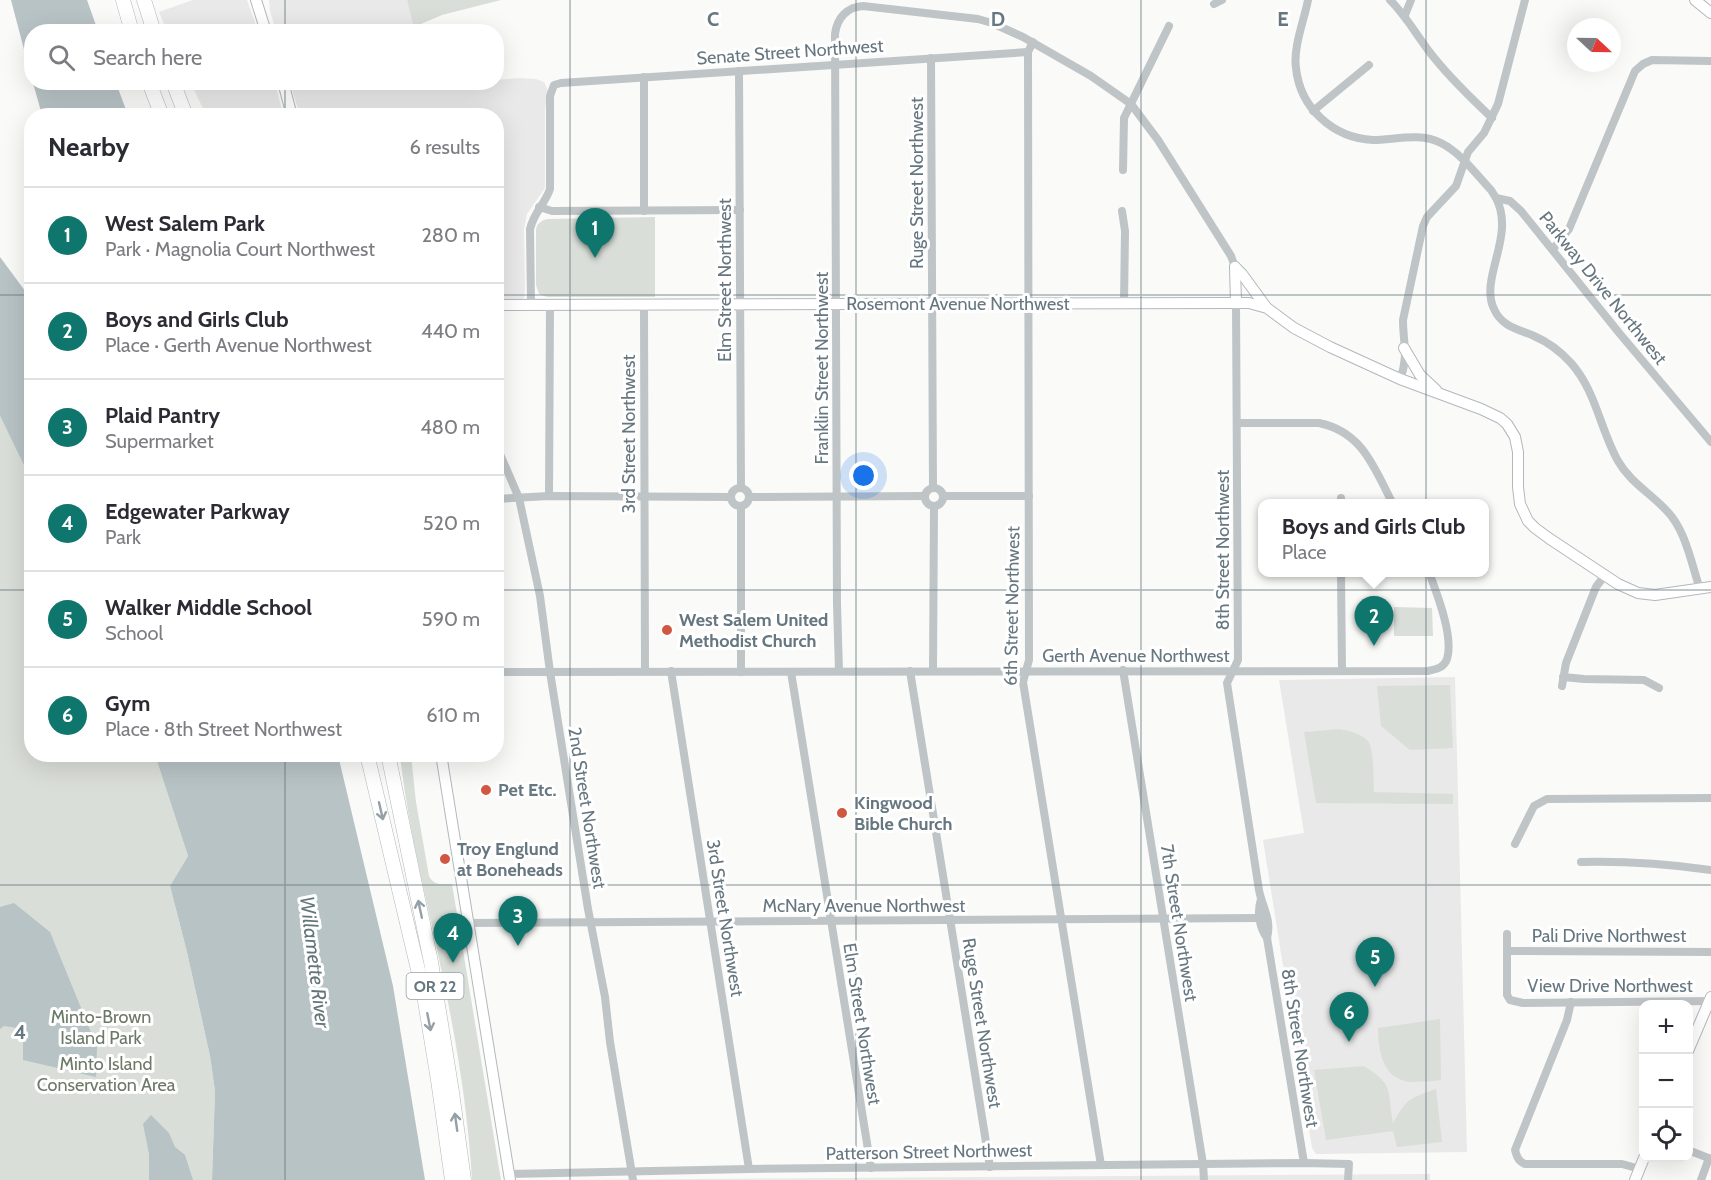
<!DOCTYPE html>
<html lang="en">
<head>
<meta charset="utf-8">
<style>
	:root { --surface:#fff; --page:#f2f2f3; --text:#2b2b33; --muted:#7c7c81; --line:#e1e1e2; --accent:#0f766e }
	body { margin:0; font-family:Cabin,sans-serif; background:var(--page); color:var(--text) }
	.controls { position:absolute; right:18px; bottom:18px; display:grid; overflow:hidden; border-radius:12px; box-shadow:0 6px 24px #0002 }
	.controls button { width:54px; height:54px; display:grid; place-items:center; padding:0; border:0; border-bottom:2px solid var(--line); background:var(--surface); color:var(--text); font:30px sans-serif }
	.compass { position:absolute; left:1567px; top:18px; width:54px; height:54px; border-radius:50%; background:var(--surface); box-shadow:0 6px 24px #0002; rotate:112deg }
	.you { position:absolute; left:864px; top:476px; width:21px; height:21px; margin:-15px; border:4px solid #fff; border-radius:50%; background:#1a73e8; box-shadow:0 0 0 9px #1a73e833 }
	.badge { display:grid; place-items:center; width:39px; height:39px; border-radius:50%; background:var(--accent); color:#fff; font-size:20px; font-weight:700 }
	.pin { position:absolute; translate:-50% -50px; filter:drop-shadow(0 2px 3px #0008) }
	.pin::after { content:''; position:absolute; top:32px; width:21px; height:18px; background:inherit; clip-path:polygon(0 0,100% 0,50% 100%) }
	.popup { position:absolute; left:1258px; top:499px; width:231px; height:78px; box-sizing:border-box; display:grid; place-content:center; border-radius:12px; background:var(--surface); filter:drop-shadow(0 2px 4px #0005); font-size:20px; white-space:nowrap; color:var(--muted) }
	.popup b { font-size:22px; color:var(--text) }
	.popup::after { content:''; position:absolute; left:50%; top:100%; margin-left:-12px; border:12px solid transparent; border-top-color:var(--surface) }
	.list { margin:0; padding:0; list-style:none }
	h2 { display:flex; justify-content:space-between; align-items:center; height:78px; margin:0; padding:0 24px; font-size:26px }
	h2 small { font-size:20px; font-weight:400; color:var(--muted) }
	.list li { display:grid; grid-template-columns:39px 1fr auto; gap:18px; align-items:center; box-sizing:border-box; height:96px; padding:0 24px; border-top:2px solid var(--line) }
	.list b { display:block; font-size:22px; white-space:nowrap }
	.list p { margin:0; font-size:20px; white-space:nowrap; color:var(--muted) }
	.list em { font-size:20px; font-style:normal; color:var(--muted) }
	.icon { flex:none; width:33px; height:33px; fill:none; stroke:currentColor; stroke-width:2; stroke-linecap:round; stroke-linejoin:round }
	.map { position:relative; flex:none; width:1711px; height:1180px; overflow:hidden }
	.search { position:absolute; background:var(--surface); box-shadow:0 6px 24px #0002; left:24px; top:24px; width:480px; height:66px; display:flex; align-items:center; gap:15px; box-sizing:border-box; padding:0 21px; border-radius:24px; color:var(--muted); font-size:22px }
	.panel { position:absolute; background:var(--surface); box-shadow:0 6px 24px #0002; left:24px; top:108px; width:480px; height:654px; border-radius:24px }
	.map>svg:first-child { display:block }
</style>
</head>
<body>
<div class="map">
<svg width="1711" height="1180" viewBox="0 0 1711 1180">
	<rect width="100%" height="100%" fill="#fafaf8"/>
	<g fill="#e8e9e8">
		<path d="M193 0H247L258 31H167L159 12Z"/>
		<path d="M269 0H407L416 31H276L270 11Z"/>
		<path d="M519 78 536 79 544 82 548 91 545 109V188L527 214 524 229 525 288 524 298 521 300H497L496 116 300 115 290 83H463L496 82 497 80Z"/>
		<path d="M191 83H275L283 115H206Z"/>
		<path d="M1455 677 1467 1152 1316 1154 1312 1148 1263 840 1304 833 1279 680Z"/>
		<path d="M1430 1174V1180H550Z"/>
	</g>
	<g fill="#daded8">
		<path d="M407 0H501L442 15 414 27Z"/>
		<path d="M655 217V297H547L539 294 536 285V230C537 223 541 221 547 219Z"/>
		<path d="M0 416 31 480 32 754 155 755 188 856 170 886 187 952 210 1056 215 1091 212 1180H0Z"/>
		<path d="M1394 607 1432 608 1433 636H1394Z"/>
		<path d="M1450 685 1453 748 1410 750 1381 726 1377 686Z"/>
		<path d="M1340 729C1349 731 1359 733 1367 740 1375 749 1373 780 1374 792L1453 794V804L1316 803 1304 732Z"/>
		<path d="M400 755H411L416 802 429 876C434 886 442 884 452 884L501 1180H472C468 1112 457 1044 443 978 428 903 408 830 400 755Z"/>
		<path d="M1440 1019 1441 1080C1432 1081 1422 1082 1412 1082 1383 1081 1378 1051 1378 1028Z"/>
		<path d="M1364 1066C1395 1085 1387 1091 1393 1123 1408 1097 1409 1099 1436 1089L1442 1142 1397 1147 1393 1131 1326 1140 1314 1070Z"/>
	</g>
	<g fill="#b8c3c6">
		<path d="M11 0H87L98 31 32 32 31 76Z"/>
		<path d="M33 83H116L128 115H42Z"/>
		<path d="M0 257 31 299V480L0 416Z"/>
		<path d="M155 755H338L393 986 425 1180H212L215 1091 210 1056 187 952 170 886 188 856Z"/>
		<path d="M14 903 50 932 97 1047 96 1077 23 1060V1029L4 1026 0 1029V907Z"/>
		<path d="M151 1115 169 1133 175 1147 185 1155 193 1180H149V1154L143 1124Z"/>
	</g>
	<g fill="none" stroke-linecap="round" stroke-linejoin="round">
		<defs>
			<g id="secondary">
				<path d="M256 0 266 32"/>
				<path d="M1695 0 1711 13"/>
				<path d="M283 82 292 116"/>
				<path d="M1235 267 1242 274 1266 307"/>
				<path d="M1235 267 1236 303"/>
				<path d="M496 305 1229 303H1249L1267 308 1294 328 1330 347 1400 379 1481 409 1500 418 1507 424 1515 437 1518 452V487L1520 504 1528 521 1535 528 1550 539 1618 584 1638 593 1655 595 1711 587"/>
				<path d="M1404 348 1420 375 1436 390"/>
				<path d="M441 754 510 1180"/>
				<path d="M1688 1051 1711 997"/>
				<path d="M1635 1180 1644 1158"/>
			</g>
			<g id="highway">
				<path d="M123 0 132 32"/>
				<path d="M144 0 154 32"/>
				<path d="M149 82 162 116"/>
				<path d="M173 82 186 116"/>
				<path d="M367 754 424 995 438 1080 452 1180"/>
				<path d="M388 754 431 962 452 1092 464 1180"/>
			</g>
		</defs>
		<use href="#secondary" stroke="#b2b8bc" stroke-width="12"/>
		<use href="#highway" stroke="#b3b8bb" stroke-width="15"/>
		<g stroke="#bfc4c7" stroke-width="8">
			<path d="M1308 0C1304 21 1293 47 1296 68 1300 108 1333 138 1373 140 1394 140 1420 132 1441 143 1461 153 1476 174 1491 190L1496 198 1510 201 1521 211 1620 334 1711 442"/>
			<path d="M1390 0C1409 19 1419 40 1436 60 1453 81 1472 99 1492 118"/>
			<path d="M1214 4 1222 0"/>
			<path d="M1405 15 1411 0"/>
			<path d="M1033 42 1028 52 1029 660 1023 682 1101 1165"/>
			<path d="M931 58 933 488"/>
			<path d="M739 71 741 488"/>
			<path d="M1313 111 1369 65"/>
			<path d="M1123 170 1124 118 1169 26"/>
			<path d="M1496 198C1516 236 1479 278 1494 309 1502 327 1518 329 1534 336 1548 342 1561 352 1571 363 1596 391 1600 429 1618 461 1630 482 1650 493 1666 510 1686 530 1691 563 1700 589"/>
			<path d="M539 207 552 211 740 210"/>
			<path d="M644 211V77"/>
			<path d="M1122 211 1125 231 1124 303"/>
			<path d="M1553 249 1569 229 1635 71 1643 64 1652 60 1711 61"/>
			<path d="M1236 303 1238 660 1227 683 1259 890C1262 907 1272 919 1267 938L1304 1163"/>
			<path d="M531 305 530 229C534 212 545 204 550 189V96L554 85 561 83 1028 52"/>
			<path d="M644 305 645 671"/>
			<path d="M1400 379C1409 357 1403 342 1403 320L1423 226 1427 217 1456 186 1468 152 1484 133 1498 104 1525 0"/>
			<path d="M1237 423H1319C1363 432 1374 468 1393 504"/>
			<path d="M496 445 519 498 540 596 550 672 588 909 605 997 610 1042 633 1180"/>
			<circle cx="934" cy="497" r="9"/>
			<circle cx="740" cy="497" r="9"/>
			<path d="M549 496 550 305"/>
			<path d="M943 496H1029"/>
			<path d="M749 497 925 496"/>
			<path d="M1341 498V504"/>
			<path d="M496 499 549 496 731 497"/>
			<path d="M1341 572 1342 671"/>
			<path d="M1123 670 1203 1164 1204 1180"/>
			<path d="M671 671 749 1169"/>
			<path d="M839 671 837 604 835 34C837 18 847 7 863 6L978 19 992 23 1023 37 1091 76 1131 104 1158 140 1231 256 1235 267"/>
			<path d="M910 671 990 1167"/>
			<path d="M933 671 934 506"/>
			<path d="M496 672 1428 671C1436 669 1444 668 1447 659 1454 637 1437 594 1429 572"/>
			<path d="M741 672V506"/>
			<path d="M791 672 871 1168"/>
			<path d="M1563 677 1584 679 1644 680 1659 688"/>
			<path d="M1562 686 1566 663 1596 587 1605 575"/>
			<path d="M1515 844 1534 806 1547 799 1711 798"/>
			<path d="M1581 862C1625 861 1668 864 1711 870"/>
			<path d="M1261 899C1257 912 1259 927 1267 938"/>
			<path d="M469 923 1260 918"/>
			<path d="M1507 934V995L1510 1000 1523 1003 1711 1001"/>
			<path d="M1507 951 1711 952"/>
			<path d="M1571 1002 1567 1020 1515 1150C1517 1157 1518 1161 1525 1164H1622L1640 1169"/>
			<path d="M1688 1150 1711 1159"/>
			<path d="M509 1174 749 1169 1304 1163 1349 1164 1348 1180"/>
			<path d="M1701 1180 1709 1158"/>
		</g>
		<use href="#secondary" stroke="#fff" stroke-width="10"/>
		<use href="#highway" stroke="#fff" stroke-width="14"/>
	</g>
	<defs><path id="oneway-shaft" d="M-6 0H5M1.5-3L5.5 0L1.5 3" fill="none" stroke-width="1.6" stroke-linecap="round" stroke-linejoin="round" transform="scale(1.5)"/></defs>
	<g stroke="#95a0a6">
		<use href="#oneway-shaft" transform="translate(381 811) rotate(77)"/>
		<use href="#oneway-shaft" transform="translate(420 909) rotate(-102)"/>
		<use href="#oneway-shaft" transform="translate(429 1022) rotate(79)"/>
		<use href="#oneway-shaft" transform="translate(456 1122) rotate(-98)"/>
	</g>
	<path fill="none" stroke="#677780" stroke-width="1.5" stroke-opacity="0.55" d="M285 0V32M570 0V1180M856 0V1180M1141 0V1180M1426 0V1180M285 82V116M0 295H32M496 295H1711M0 590H32M496 590H1711M285 754V1180M0 885H1711"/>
	<g fill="#d25740" stroke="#fff" stroke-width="2">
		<circle cx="667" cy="630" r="6"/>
		<circle cx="486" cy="790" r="6"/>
		<circle cx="842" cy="813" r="6"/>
		<circle cx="445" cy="859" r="6"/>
	</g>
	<g text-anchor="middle" stroke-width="6" stroke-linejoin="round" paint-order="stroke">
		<rect fill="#fff" stroke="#95a0a6" stroke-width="1.5" x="406.5" y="973" width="57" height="26" rx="4.5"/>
		<g font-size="16" font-weight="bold" fill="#677780">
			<text x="435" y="992">OR 22</text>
		</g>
		<g font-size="18" fill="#677780" stroke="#fff">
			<text transform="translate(790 52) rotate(-4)" y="6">Senate Street Northwest</text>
			<text transform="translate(917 183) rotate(-90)" y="6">Ruge Street Northwest</text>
			<text transform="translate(725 280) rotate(-90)" y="6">Elm Street Northwest</text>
			<text transform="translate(1603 288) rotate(51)" y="6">Parkway Drive Northwest</text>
			<text x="958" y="310">Rosemont Avenue Northwest</text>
			<text transform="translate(822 368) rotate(-90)" y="6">Franklin Street Northwest</text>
			<text transform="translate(629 434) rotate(-90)" y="6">3rd Street Northwest</text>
			<text transform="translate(1223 550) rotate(-90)" y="6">8th Street Northwest</text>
			<text transform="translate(1012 606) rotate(-89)" y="6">6th Street Northwest</text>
			<text x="1136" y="662">Gerth Avenue Northwest</text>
			<text transform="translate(587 808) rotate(81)" y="6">2nd Street Northwest</text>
			<text x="864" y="912">McNary Avenue Northwest</text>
			<text transform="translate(725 918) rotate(81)" y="6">3rd Street Northwest</text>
			<text transform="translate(1179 923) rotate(81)" y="6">7th Street Northwest</text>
			<text x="1609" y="942">Pali Drive Northwest</text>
			<text x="1610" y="992">View Drive Northwest</text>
			<text transform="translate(982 1023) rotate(81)" y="6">Ruge Street Northwest</text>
			<text transform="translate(862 1024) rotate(81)" y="6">Elm Street Northwest</text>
			<text transform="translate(1300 1048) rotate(81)" y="6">8th Street Northwest</text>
			<text transform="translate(929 1152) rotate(-1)" y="6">Patterson Street Northwest</text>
		</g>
		<g font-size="18" font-weight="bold" fill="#677780" stroke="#fff" text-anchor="start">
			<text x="679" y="626">West Salem United<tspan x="679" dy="21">Methodist Church</tspan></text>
			<text x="498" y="796">Pet Etc.</text>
			<text x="854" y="809">Kingwood<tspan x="854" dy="21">Bible Church</tspan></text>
			<text x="457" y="855">Troy Englund<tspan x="457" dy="21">at Boneheads</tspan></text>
		</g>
		<g font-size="18" fill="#6b7966" stroke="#fff">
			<text x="101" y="1023">Minto-Brown<tspan x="101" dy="21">Island Park</tspan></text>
			<text x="106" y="1070">Minto Island<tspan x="106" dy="21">Conservation Area</tspan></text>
		</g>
		<g font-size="20" font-style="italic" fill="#637579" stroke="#fff">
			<text transform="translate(315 962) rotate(83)" y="7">Willamette River</text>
		</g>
	</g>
	<g font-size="20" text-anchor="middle" font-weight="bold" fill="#677780" stroke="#fff" stroke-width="6" stroke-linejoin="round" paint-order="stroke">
		<text x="713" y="26">C</text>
		<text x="998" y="26">D</text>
		<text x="1283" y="26">E</text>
		<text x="20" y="1039">4</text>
	</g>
</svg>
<div class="controls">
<button>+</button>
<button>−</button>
<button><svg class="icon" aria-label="locate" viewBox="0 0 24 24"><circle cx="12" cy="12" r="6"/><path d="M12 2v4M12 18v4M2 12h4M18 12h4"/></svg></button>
</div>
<svg class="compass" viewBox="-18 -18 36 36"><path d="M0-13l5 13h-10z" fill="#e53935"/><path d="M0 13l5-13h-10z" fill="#7c7c81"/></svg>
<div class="you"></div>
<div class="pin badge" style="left:595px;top:258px">1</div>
<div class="pin badge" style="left:1374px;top:646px">2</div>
<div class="popup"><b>Boys and Girls Club</b>Place</div>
<div class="pin badge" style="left:518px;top:946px">3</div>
<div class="pin badge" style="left:453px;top:963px">4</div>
<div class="pin badge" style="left:1375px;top:987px">5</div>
<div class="pin badge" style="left:1349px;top:1042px">6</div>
<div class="search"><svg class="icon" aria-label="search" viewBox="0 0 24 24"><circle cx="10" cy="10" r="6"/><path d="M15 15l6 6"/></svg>Search here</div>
<section class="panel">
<h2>Nearby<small>6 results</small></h2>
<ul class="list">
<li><span class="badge">1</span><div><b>West Salem Park</b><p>Park · Magnolia Court Northwest</p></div><em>280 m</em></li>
<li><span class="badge">2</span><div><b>Boys and Girls Club</b><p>Place · Gerth Avenue Northwest</p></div><em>440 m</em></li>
<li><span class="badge">3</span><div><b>Plaid Pantry</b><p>Supermarket</p></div><em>480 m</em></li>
<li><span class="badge">4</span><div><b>Edgewater Parkway</b><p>Park</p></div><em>520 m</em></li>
<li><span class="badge">5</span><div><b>Walker Middle School</b><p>School</p></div><em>590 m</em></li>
<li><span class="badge">6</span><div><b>Gym</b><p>Place · 8th Street Northwest</p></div><em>610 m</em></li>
</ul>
</section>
</div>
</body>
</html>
